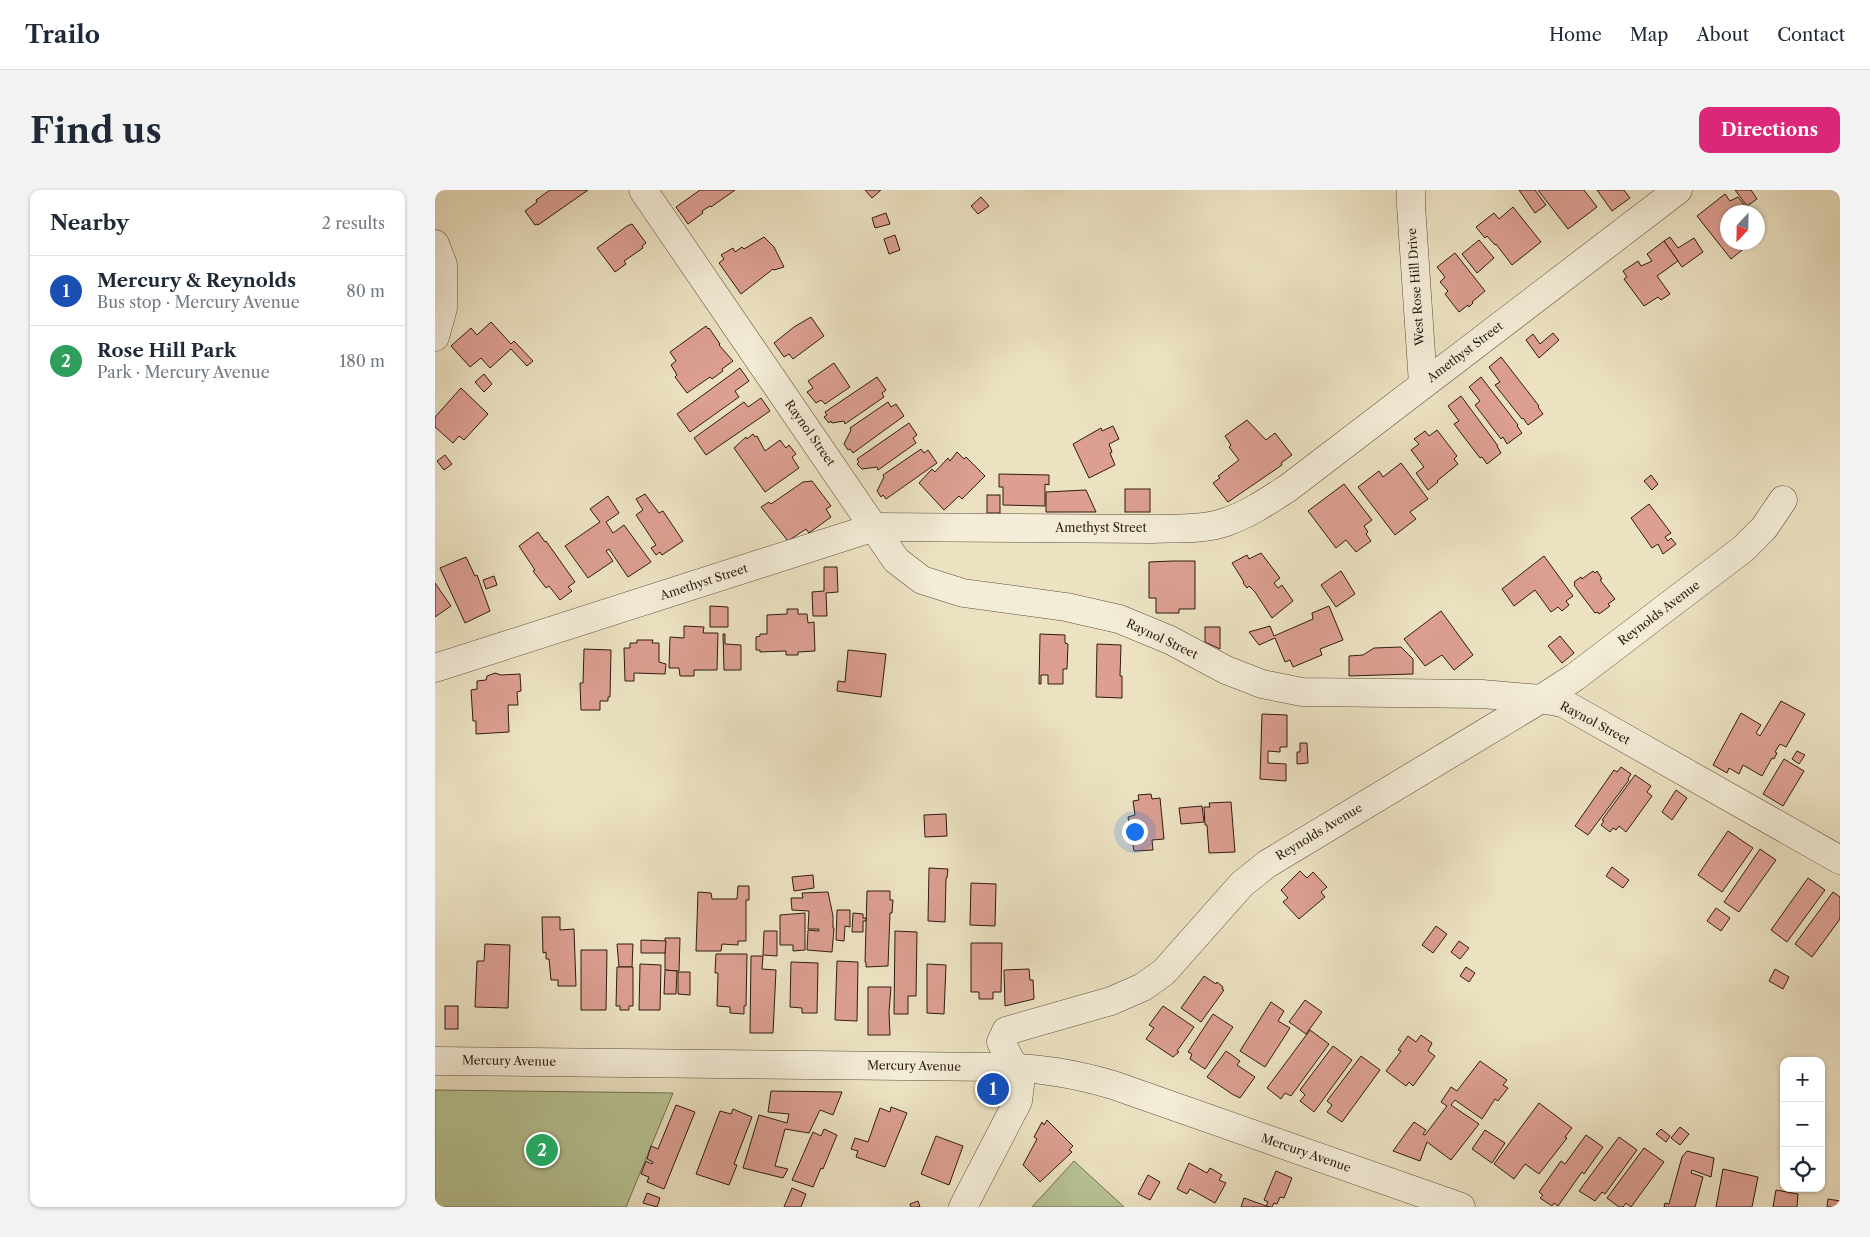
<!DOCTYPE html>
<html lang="en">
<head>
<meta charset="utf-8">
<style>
	:root { --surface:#fff; --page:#f2f2f3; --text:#1f2937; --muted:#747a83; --line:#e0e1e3; --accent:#db2777 }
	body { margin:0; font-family:"Libre Caslon Text",serif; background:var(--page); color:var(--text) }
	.controls { position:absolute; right:15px; bottom:15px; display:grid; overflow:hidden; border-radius:10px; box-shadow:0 1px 4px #0004 }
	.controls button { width:45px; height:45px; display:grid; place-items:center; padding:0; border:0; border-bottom:1px solid var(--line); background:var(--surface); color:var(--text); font:25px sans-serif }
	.compass { position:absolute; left:1285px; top:15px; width:45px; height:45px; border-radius:50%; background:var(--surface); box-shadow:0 1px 4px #0004; rotate:202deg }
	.you { position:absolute; left:699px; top:641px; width:18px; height:18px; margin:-12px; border:4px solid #fff; border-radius:50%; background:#1a73e8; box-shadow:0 0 0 8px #1a73e833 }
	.badge { display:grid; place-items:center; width:32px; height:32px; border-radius:50%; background:var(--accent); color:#fff; font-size:16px; font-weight:700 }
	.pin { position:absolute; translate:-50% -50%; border:2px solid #fff; box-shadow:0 1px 5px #0006 }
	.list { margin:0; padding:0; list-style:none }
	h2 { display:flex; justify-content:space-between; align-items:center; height:65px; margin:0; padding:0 20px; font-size:21px }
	h2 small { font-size:16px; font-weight:400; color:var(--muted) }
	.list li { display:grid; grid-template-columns:32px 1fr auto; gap:15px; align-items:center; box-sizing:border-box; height:70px; padding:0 20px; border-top:1px solid var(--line) }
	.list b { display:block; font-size:19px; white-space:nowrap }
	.list p { margin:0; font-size:16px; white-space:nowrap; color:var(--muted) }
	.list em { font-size:16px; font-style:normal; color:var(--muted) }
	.icon { flex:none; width:28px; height:28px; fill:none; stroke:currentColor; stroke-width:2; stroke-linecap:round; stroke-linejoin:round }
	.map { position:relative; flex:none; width:1405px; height:1017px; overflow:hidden; border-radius:10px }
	header { display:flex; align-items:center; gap:30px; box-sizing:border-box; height:70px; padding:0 25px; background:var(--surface); border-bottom:1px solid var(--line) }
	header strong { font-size:24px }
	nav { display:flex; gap:28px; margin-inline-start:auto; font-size:18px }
	.intro { display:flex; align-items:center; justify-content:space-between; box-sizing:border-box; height:120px; padding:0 30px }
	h1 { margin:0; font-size:35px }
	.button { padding:12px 22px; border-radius:10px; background:var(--accent); color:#fff; font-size:18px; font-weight:700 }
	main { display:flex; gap:30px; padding:0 30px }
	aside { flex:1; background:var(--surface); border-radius:10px; box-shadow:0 1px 4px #0004 }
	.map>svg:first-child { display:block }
</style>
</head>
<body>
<header>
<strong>Trailo</strong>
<nav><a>Home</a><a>Map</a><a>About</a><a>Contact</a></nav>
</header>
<div class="intro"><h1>Find us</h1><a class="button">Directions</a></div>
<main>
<aside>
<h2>Nearby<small>2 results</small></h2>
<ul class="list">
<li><span class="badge" style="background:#1a4fb4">1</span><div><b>Mercury &amp; Reynolds</b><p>Bus stop · Mercury Avenue</p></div><em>80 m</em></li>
<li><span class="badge" style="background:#2e9e5b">2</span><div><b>Rose Hill Park</b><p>Park · Mercury Avenue</p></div><em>180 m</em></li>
</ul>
</aside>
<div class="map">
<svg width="1405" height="1017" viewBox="0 0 1405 1017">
	<rect width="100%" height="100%" fill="#ece2c2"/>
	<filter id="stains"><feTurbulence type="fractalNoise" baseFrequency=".004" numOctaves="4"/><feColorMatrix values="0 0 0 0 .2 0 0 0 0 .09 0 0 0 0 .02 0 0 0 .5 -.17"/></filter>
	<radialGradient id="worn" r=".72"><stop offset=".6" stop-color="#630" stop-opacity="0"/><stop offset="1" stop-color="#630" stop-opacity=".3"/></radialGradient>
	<g fill="#b7c394" stroke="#746f53">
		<path d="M0 900 238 903 191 1017H0Z"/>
		<path d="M639 971 689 1017H597Z"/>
	</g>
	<g fill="#dc9f92" stroke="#301b12">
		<path d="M115 0H153L103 35 102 34 100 35 90 21 102 12 101 10Z"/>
		<path d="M265 0H300L276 17 275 16 267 21 268 23 253 34 241 17Z"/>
		<path d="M430 0H446L437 8Z"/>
		<path d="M1084 0H1100L1111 15 1100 23Z"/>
		<path d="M1103 0H1149L1162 17 1133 39Z"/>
		<path d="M1162 0H1189L1195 8 1177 21Z"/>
		<path d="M1300 0H1316L1322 9 1312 16Z"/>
		<path d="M1290 4 1295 11 1303 7 1314 21 1292 22V52H1317L1296 69 1262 26Z"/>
		<path d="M546 7 554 16 543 24 536 16Z"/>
		<path d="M1078 17 1106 52 1077 75 1061 54 1060 55 1052 46 1050 48 1041 37 1059 23 1064 29Z"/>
		<path d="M451 23 455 34 440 38 437 28Z"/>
		<path d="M197 34 211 53 207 56 208 58 189 71 191 74 180 82 162 58 192 36Z"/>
		<path d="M460 45 465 60 454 64 449 49Z"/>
		<path d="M329 47 339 57 349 77 339 80 338 79 306 104 284 73 289 69 286 65 298 58 300 62 307 57 309 59Z"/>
		<path d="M1235 47 1243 58 1259 48 1268 62 1247 77 1229 51Z"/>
		<path d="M1044 50 1059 68 1042 83 1027 64Z"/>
		<path d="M1229 51 1243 71 1222 86 1235 104 1226 110 1223 107 1209 116 1189 89 1192 87 1188 81 1203 71 1206 76 1217 71 1212 64Z"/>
		<path d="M1020 63 1050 101 1037 112 1038 113 1034 117 1033 115 1024 122 1010 104 1013 101 1005 92 1010 87 1002 77Z"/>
		<path d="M376 127 389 146 358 169 354 164 349 167 339 153 359 137Z"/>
		<path d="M56 132 76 154 79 151 98 171 92 176 76 159 55 178 46 168 35 177 16 156 36 138 42 145Z"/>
		<path d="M271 136 273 139 274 138 285 154 284 155 298 171 287 179 288 181 277 189 275 187 252 203 240 187 242 185 236 175 241 171 235 162Z"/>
		<path d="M1118 143 1124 150 1104 168 1091 150 1098 144 1105 154Z"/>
		<path d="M1066 167 1104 216 1103 217 1108 224 1093 235 1088 228 1087 229 1060 195 1065 192 1054 177Z"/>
		<path d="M399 173 415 197 390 214 386 210 381 213 372 202 378 198 373 191Z"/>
		<path d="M305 178 314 191 300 201 304 207 255 242 242 224Z"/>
		<path d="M49 184 57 194 49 202 40 192Z"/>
		<path d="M442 187 451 200 447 203 449 207 410 234 409 231 397 233 396 231 394 233 389 227 392 225 390 222Z"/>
		<path d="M1046 187 1083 235 1082 236 1087 243 1072 254 1068 247 1066 249 1040 215 1045 211 1034 197Z"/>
		<path d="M26 198 53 224 29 250 24 246 18 253 0 237V227Z"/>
		<path d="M1026 206 1063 256H1062L1066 263 1052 274 1047 267 1045 268 1019 234 1024 231 1013 216Z"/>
		<path d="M326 208 335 221 271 265 259 248 309 212 313 217Z"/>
		<path d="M453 212 456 217 461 214 469 226 418 263 415 259 413 260 409 254 416 240 415 238Z"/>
		<path d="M812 230 831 250 840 243 857 265 846 273 847 275 793 312 778 293 785 288 783 286 804 270 794 257 796 255 790 246Z"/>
		<path d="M474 233 482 245 478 248 481 253 443 280 442 277 427 279 422 274 424 272 422 269Z"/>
		<path d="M678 236 684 249 674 254 677 262 675 263 680 275 654 288 638 254 666 238 667 241Z"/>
		<path d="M1002 240 1022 266 1019 269 1023 274 1002 291 1003 292 993 300 981 283 989 277 976 260 984 254 979 249 990 241 994 246Z"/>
		<path d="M318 244 320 247 322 246 330 261 345 250 351 258 354 255 361 264 357 267 364 278 330 302 299 258 311 247 312 249Z"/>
		<path d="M486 259 489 263 493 260 502 273 451 309 448 305 446 307 442 301 449 287 448 285Z"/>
		<path d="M522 262 529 269 531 267 550 286 527 309 524 306 509 320 484 293 497 279 500 282 513 268 515 271Z"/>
		<path d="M10 265 17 274 9 280 2 271Z"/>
		<path d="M966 273 993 309 975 322 981 329 960 345 923 297 944 281 948 287Z"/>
		<path d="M564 284 614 285V295L610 294V316L568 315V297H564Z"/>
		<path d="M1216 285 1223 294 1217 300 1209 291Z"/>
		<path d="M377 291 396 316 391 319 396 327 374 343 371 339 353 351 326 317 334 312 336 314 368 292Z"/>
		<path d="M909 294 937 330 929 336 933 342 931 344 936 351 921 362 911 350 901 358 873 321Z"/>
		<rect x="690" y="299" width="25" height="23"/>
		<path d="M651 300 661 322H611V302Z"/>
		<path d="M210 304 224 323 228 321 248 351 227 365 225 362 221 365 216 358 221 355 201 325 208 320 201 309Z"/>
		<rect x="552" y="305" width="13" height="18"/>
		<path d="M173 306 184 323 171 332 178 343 189 335 216 372 193 387 174 359 171 361 178 371 153 388 130 356 165 332 155 319Z"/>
		<path d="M1214 314 1236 343 1230 347 1233 351 1236 348 1241 354 1228 364 1223 354 1217 358 1196 328Z"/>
		<path d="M103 342 110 352 111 351 140 392 133 397 137 401 125 410 114 396 111 398 98 381 100 380 84 356Z"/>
		<path d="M826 363 845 388 839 393 843 398 847 395 858 411 837 428 820 402 814 396 812 398 808 393 809 392 797 373 812 365 814 369Z"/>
		<path d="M1109 366 1138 406 1131 411 1134 415 1127 421 1123 417 1116 422 1100 400 1079 416 1067 399Z"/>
		<path d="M31 367 40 386 42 385 55 421 30 433 5 378Z"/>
		<path d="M737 371H760V419H744V423H721V408H714V372Z"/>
		<path d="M389 377H402L403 402 391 403 392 426H378L377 402 389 401Z"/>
		<path d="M906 381 920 404 901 417 886 395Z"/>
		<path d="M1158 381 1160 383 1162 381 1167 389 1165 390 1180 409 1173 414 1175 416 1164 424 1163 422 1160 423 1139 395 1140 394 1139 392 1146 387 1147 389Z"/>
		<path d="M59 386 62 395 51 399 48 390Z"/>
		<path d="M0 393 16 416 0 427Z"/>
		<path d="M275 416 293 417V437H275Z"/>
		<path d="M894 416 908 450 885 459 887 465 858 477 855 470 850 472 840 448 824 455 814 442 835 436 839 446 878 429 877 423Z"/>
		<path d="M352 419H363V424H372L373 433 379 432 380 461 363 462V465H351V461L325 462V460H321V447L325 446V444H332V425L352 424Z"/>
		<path d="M1006 421 1038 465 1019 480 1007 465 990 476 969 449Z"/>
		<path d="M249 436 269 437 268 443H283L282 480H259V486H245L244 478H234L235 447 249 448Z"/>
		<path d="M770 437H785V459L770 452Z"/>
		<path d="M288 444H290V454L306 455V480H289Z"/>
		<path d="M605 444 630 445V453L633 454 632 479H628V494H613V485H606V494H604Z"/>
		<path d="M1125 446 1139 463 1127 473 1113 456Z"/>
		<path d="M202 450H218L217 453H224V472L231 474 230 484 199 483V491H190L189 458H195V453H202Z"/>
		<path d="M662 454 686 455 685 486H687V508L661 507Z"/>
		<path d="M966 457 978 469V484L914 486V466L928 465 939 458Z"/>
		<path d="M149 459 176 460 175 507H173V511H165V520H146L145 493H148Z"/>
		<path d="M413 460 451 464 446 507 402 501 403 491 410 492Z"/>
		<path d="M60 483 66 485 85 484 86 501 82 502 83 515H73L74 542 41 544V531H38L36 500 42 499V491L51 490 52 486Z"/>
		<path d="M1346 511 1370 524 1351 557 1345 554 1340 562 1342 563 1339 569 1337 568 1327 586 1308 575 1304 584 1294 578 1292 583 1278 575 1306 523 1326 535 1321 543 1325 546Z"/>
		<path d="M827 524 852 525V557H845V562L833 561V573L851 574V591L825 589Z"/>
		<path d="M865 553H872L873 573 862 574V562H865Z"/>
		<path d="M1362 561 1370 565 1364 574 1357 569Z"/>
		<path d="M1349 569 1369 581 1348 616 1328 604Z"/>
		<path d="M1186 577 1196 584 1193 589 1194 590 1153 645 1140 636 1179 580 1182 582Z"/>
		<path d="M1200 585 1216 596 1212 602 1217 606 1191 642 1184 636 1181 640 1178 638 1175 642 1166 635 1169 631 1167 630Z"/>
		<path d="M1241 600 1252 608 1237 630 1227 622Z"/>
		<path d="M716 604 717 609 725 608 729 649 717 650 718 660 699 661 693 627 700 625 698 611 704 610 703 605Z"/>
		<path d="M796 612 800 662 774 663 772 635H770L769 617H775L774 613Z"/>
		<path d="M767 616 769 632 746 634 744 618Z"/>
		<path d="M511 624 512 646 490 647 489 625Z"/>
		<path d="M1293 641 1318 658 1287 702 1263 685Z"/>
		<path d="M1325 659 1341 670 1304 722 1289 712Z"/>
		<path d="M1177 677 1194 690 1188 698 1171 686Z"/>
		<path d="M494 678 513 679 512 688H511L510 732 493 731Z"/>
		<path d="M865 681 872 688 878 682 892 697 886 702 890 707 864 729 848 712 853 708 846 700Z"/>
		<path d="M378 685 379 698 359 701 357 687Z"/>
		<path d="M1373 688 1390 700 1352 752 1336 740Z"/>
		<path d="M536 693 561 694 560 736 535 735Z"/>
		<path d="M303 696H314V710H311V751H303V755L287 754 286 761H261L263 702 276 703 277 709H302Z"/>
		<path d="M432 701H455V710H458L457 723H455L453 776 431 777V772H430Z"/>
		<path d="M393 702 398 726V738H399L397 762 372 760 373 740 384 741V739H373L374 721 357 720 356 708H368L367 703Z"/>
		<path d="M1398 702 1405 707V729L1377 767 1360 754Z"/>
		<path d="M1281 718 1295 728 1286 741 1272 731Z"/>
		<path d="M402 720H415V737L410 736 409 751 401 750Z"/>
		<path d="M370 723V760L358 761V755H345V725Z"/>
		<path d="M418 723 428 724V728H431V731H428V742H417Z"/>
		<path d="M107 727H125V740L139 739 141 796H123V790H116L114 769H111V762L108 763Z"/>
		<path d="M1001 736 1012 744 998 763 987 755Z"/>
		<path d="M329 741H342V766L328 765Z"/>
		<path d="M460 741 482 742 481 806H473V824H459Z"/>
		<path d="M230 748H245L244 781 230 780Z"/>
		<path d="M206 750 231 751 230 763H206Z"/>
		<path d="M1024 751 1034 758 1025 769 1016 762Z"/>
		<path d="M536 753H567L566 802H558V809H544V802H536Z"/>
		<path d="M50 754 75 755 73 818 40 817 42 771H49Z"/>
		<path d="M182 754H198L197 777H184Z"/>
		<path d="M146 760H172L171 820H146Z"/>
		<path d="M281 764H312L311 816H309V824L295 823V817L282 816 283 783H280Z"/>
		<path d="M316 766H328L327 779 341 780 338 843H315Z"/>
		<path d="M402 771 423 772 422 831 400 830Z"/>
		<path d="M356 772 383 773 382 823H367V818L355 817Z"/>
		<path d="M205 774 226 775 225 820H204Z"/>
		<path d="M492 774 511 775 509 824 492 823Z"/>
		<path d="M182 777H198V816H194V820H185V816H181Z"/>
		<path d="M1031 777 1040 783 1034 792 1025 786Z"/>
		<path d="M594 779 595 790H598L599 809 570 816 569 780Z"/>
		<path d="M1340 779 1354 787 1348 799 1334 791Z"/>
		<path d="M230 780 242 781 241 804H229Z"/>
		<path d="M243 782H255V805L243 804Z"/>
		<path d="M769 786 781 794 782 792 788 797 787 799 789 800 766 832 746 818Z"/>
		<path d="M433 797H456L454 822 455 845H433Z"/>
		<path d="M870 810 887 822 871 844 854 832Z"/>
		<path d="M836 812 849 821 843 831 855 838 830 877 805 861Z"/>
		<rect x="10" y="816" width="13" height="23"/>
		<path d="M728 816 759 837 742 861 744 862 738 867 711 849 719 838 714 835Z"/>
		<path d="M778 824 798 837 770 879 755 869 757 864 753 862Z"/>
		<path d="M875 840 894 854 856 906 850 903 846 909 832 898Z"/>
		<path d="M986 845 997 853 993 861 1000 866 978 896 974 892 971 896 951 881 966 861 963 860 973 846 981 852Z"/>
		<path d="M898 856 917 870 879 922 865 911 870 905 865 900Z"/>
		<path d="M791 861 805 871 802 875 820 887 805 908 797 904 772 887Z"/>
		<path d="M926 866 945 880 907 932 892 922 897 915 892 911Z"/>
		<path d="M1045 871 1072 890 1068 895 1073 898 1063 911 1060 909 1047 929 1020 910 1016 915 1044 934 1016 970 992 952 985 971 958 961 979 932 991 940 988 944 990 945 1012 916 1006 912 1016 897 1022 901Z"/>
		<path d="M336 901 407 902 398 925 385 920 374 943 350 939 340 976 353 979 348 988 308 978 324 925 352 933 354 924 333 922Z"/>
		<path d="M1104 913 1137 938 1130 947 1132 948 1104 984 1090 974 1079 989 1059 974Z"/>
		<path d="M241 915 260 922 229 999 212 992 214 987 206 984 211 971 217 974 218 972 212 969 216 956 223 959Z"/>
		<path d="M456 917 472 923 450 977 421 967 423 961 416 959 420 948 433 952 445 918 455 922Z"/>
		<path d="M298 919 317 927 299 974 302 975 294 995 261 984 285 921 296 924Z"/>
		<path d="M612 930 638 956 634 960 637 962 605 992 588 975 602 949 599 947 607 932 609 935Z"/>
		<path d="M1245 937 1254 944 1245 955 1236 948Z"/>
		<path d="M389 939 402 945 388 979 386 978 378 997 357 990 378 942 386 946Z"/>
		<path d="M1226 939 1235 946 1231 952 1221 944Z"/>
		<path d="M1050 940 1070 953 1057 973 1037 959Z"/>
		<path d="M1151 945 1168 957 1149 984 1147 982 1123 1016 1119 1013 1117 1016 1105 1008 1108 1005 1104 1002 1126 971 1130 974Z"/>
		<path d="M501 946 528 956 514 995 486 984Z"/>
		<path d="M1184 947 1202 960 1170 1004 1167 1002 1160 1011 1144 1001Z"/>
		<path d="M1209 958 1229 972 1196 1017 1191 1013 1188 1017H1184L1172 1008Z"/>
		<path d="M1252 961 1279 968 1276 987 1257 980 1256 983 1268 987 1260 1017H1229L1230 1013 1234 1014 1247 967Z"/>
		<path d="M754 973 772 983 775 978 787 985 784 990 791 993 780 1013 755 999 752 1004 742 999Z"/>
		<path d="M1288 979 1323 987 1317 1017H1281Z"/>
		<path d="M841 981 857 988 849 1008 845 1007 842 1014 839 1013 837 1017H835L831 1016 833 1012 829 1010Z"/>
		<path d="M713 985 725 992 715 1010 703 1004Z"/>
		<path d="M357 998 371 1004 366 1017H349Z"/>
		<path d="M1341 1000 1363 1004 1362 1017H1338Z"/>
		<path d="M212 1003 225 1008 222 1017 208 1013Z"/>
		<path d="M809 1008 834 1017H806Z"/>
		<path d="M1393 1009 1405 1011V1017H1392Z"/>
		<path d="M483 1011 485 1017H476L475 1014Z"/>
	</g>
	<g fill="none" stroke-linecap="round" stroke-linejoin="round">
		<defs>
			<g id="minor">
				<path d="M208 0 461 370 487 390 528 403 631 417 684 429 735 450 791 480 827 494 867 502 1047 504 1106 509 1128 513 1405 670"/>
				<path d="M976 0V15L988 194"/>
				<path d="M0 54 8 75V118L0 147"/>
				<path d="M0 478 440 337 717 339C741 338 769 340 791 332 814 324 833 311 853 298L1243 0"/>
				<path d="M528 1017 583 911 585 895 579 877 566 852 571 841 676 811 708 797 729 782 807 694 832 674 1106 509 1140 487 1308 359 1329 338 1348 310"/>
			</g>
			<path id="tertiary" d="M0 871 561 877C604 878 637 883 678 895L1026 1017"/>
		</defs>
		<use href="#minor" stroke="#5f4d3e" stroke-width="29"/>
		<use href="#tertiary" stroke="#5f4d3e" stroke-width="29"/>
		<use href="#minor" stroke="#f3ecd7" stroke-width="28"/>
		<use href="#tertiary" stroke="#f3ecd7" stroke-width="28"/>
	</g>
	<g text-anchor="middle" stroke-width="4" stroke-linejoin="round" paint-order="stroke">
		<g font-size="12" fill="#301b12" stroke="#f3ecd7">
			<text transform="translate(981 97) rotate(-94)" y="4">West Rose Hill Drive</text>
			<text transform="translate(1030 162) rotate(-37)" y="4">Amethyst Street</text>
			<text transform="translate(375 243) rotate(55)" y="4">Raynol Street</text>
			<text x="666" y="342">Amethyst Street</text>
			<text transform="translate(269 392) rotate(-18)" y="4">Amethyst Street</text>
			<text transform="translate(1224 423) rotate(-37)" y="4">Reynolds Avenue</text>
			<text transform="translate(727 449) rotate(25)" y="4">Raynol Street</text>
			<text transform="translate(1160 533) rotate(28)" y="4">Raynol Street</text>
			<text transform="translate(884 642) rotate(-31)" y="4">Reynolds Avenue</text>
			<text transform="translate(74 871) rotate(1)" y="4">Mercury Avenue</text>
			<text transform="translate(479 876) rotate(1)" y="4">Mercury Avenue</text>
			<text transform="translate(871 963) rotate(19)" y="4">Mercury Avenue</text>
		</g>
	</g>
	<rect width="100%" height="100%" filter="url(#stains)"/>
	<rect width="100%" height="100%" fill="url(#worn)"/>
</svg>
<div class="controls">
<button>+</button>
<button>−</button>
<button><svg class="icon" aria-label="locate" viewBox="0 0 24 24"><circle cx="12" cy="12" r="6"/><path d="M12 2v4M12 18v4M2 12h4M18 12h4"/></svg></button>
</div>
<svg class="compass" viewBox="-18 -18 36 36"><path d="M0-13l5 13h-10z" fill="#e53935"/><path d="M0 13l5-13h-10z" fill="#747a83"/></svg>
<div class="you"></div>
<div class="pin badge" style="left:558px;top:899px;background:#1a4fb4">1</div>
<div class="pin badge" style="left:107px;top:960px;background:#2e9e5b">2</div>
</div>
</main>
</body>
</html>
